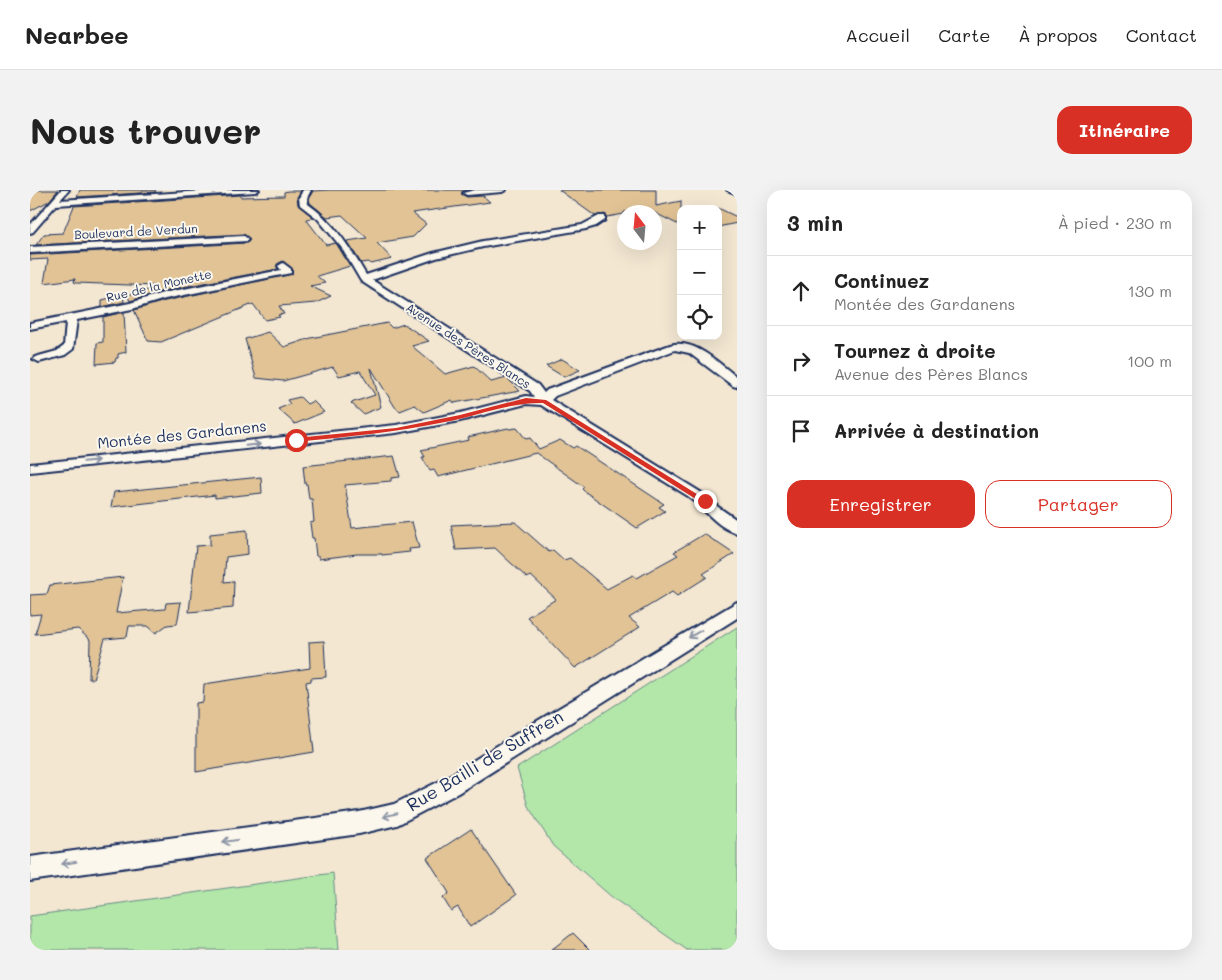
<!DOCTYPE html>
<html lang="fr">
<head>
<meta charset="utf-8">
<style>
	:root { --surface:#fff; --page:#f2f2f2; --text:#222; --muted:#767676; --line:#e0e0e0; --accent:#d93025 }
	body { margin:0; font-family:Mali,sans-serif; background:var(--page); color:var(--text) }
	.controls { position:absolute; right:15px; top:15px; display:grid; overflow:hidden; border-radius:10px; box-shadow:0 5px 20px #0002 }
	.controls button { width:45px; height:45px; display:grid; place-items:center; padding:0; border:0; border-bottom:1px solid var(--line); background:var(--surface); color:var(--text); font:25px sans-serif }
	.compass { position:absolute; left:587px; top:15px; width:45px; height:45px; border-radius:50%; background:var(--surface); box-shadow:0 5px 20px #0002; rotate:344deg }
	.stop { position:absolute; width:15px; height:15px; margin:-11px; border:4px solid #d93025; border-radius:50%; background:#fff }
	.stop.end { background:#d93025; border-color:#fff; box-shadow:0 1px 5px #0008 }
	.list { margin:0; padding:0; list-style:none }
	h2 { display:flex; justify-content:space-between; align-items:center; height:65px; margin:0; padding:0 20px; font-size:21px }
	h2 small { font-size:16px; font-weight:400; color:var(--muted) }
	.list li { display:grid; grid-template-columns:32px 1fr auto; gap:15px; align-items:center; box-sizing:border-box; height:70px; padding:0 20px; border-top:1px solid var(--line) }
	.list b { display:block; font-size:19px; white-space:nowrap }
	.list p { margin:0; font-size:16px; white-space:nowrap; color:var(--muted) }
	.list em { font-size:16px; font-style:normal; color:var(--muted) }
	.actions { display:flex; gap:10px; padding:15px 20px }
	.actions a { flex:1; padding:11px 0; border:1px solid var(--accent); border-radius:15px; text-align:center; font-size:18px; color:var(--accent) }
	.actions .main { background:var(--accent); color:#fff }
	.icon { flex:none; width:28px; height:28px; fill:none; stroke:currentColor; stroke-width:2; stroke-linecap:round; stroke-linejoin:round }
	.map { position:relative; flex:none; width:707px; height:760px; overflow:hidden; border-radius:15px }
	header { display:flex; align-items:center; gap:30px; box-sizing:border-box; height:70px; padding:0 25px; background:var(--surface); border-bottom:1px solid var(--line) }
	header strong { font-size:24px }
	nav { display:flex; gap:28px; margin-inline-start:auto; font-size:18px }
	.intro { display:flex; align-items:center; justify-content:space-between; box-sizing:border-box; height:120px; padding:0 30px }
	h1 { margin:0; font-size:35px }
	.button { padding:12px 22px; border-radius:15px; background:var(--accent); color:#fff; font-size:18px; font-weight:700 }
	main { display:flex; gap:30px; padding:0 30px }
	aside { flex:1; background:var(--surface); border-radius:15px; box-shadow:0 5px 20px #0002 }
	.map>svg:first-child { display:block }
</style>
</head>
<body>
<header>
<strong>Nearbee</strong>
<nav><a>Accueil</a><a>Carte</a><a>À propos</a><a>Contact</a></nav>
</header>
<div class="intro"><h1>Nous trouver</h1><a class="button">Itinéraire</a></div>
<main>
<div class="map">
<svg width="707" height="760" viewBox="0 0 707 760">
	<rect width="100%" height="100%" fill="#f3e7d2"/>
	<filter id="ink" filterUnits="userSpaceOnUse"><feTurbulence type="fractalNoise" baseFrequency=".02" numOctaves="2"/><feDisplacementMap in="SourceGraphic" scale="10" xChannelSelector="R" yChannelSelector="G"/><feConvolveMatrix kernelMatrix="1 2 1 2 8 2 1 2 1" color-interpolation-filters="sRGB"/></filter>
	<g filter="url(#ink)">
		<g fill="#b2e7a9" stroke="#668b84">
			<path d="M707 437V760H657L583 708 523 656 498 616 487 578Z"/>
			<path d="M303 683 309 760H0V726Z"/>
		</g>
		<g fill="#e1c395" stroke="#1b2f5e">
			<path d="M0 0H28L19 11 0 21Z"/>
			<path d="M50 0H126L125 2 47 7Z"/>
			<path d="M299 0H437L431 4 437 7 453 6 460 12 382 23 396 34 383 47 347 53 362 69 341 74 339 72 331 73 317 51 337 48 312 25 297 27 280 13 279 8 283 1Z"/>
			<path d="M529 0H626V16L651 11V36L619 20 594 22V24L577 27 575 24 565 26Z"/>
			<path d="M258 1H271L267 7 268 15 284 28 276 29 296 55 306 53 320 76 287 86 295 93 280 96 301 106 286 113 249 116 254 124 248 125 250 127 235 130 223 114 131 152 118 151 104 120 135 111 262 84V78L253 71 247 74 248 79 132 101 100 111 97 105 126 98V96L46 93 44 92 45 89 14 93 18 69 0 70V65L217 53 220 50 214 44 6 55 14 44 33 43 44 16 211 5V7L254 6V2Z"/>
			<path d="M688 18 707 27V33L688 37Z"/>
			<path d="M93 105 94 112 72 117V110Z"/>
			<path d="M94 122 96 162 88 164V168H86L85 172 66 174 67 153 73 152V127Z"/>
			<path d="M357 133 362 138 374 134 399 151 382 156 415 184 444 176 461 192 477 188 490 201 424 213 422 210 394 222 385 215 370 221 365 217 341 178 351 217 333 224 321 213 345 205 330 181 309 186 303 177 253 191 226 188 215 149 238 142 254 157 281 148Z"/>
			<path d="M532 169 550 180 534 187 516 176Z"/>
			<path d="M270 207 277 214 283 211 294 222 265 234 248 219 260 214 257 210Z"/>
			<path d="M478 238 479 239 487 238 496 249 500 248 509 259 530 250 543 258 546 256 634 314 629 317 635 321 607 338 554 301 552 299 554 297 506 263 408 287 404 280 400 281 392 267H395L391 260 439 250 438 247Z"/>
			<path d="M364 266 370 287 361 288V291L315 295 322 338 382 332 389 358 379 359 380 362 352 365V364H327L289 369V366H286L284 348H282L280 333 284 332 282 309H279L277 294H275L273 276Z"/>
			<path d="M231 287 232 303 185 308V305L81 317 84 302Z"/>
			<path d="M485 332 519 362 523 360 534 370 540 368 577 399 603 385 607 388 628 376 648 365 644 362 674 344 704 364 673 384 677 387 647 406 642 402 599 428 610 437 545 478 497 427 526 409 501 386 497 388 465 358 426 360 421 335Z"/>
			<path d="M217 340 218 364 196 367 194 392 204 391 203 418 159 422 166 356 180 355V344Z"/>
			<path d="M93 387 86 423 135 419 136 413 151 412 147 434 137 435 126 443 118 436H99L97 447 75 449 63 489H59L60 450 48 439 5 444 11 424 0 425V405L17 404 20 395Z"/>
			<path d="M294 451 296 487 281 488V491L276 492 284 562 166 582V513L173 512 174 494 280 478 279 452Z"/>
			<path d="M441 639 486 705 440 737 428 717 421 721 413 708 419 703 397 668Z"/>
			<path d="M543 743 560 760H521Z"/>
		</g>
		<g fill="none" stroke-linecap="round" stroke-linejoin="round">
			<defs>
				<g id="minor">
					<path d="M31 0H39L30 10 189 0H229L225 2 26 15 3 42 0 43V35Z"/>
					<path d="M273 0H281L277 8 278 14C304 32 320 58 336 85L403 63 453 51 552 35 569 26H575V30L566 36 556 39 453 57 406 68 342 90 508 195 514 203 517 200 640 155C665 148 689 174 707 187V197L703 196 659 163 645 160 525 206 521 210 680 308 688 317 707 330V343C687 338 674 318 658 306L511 215 496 214 430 231 366 243 0 282V274L366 235 430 223 496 206 504 207 500 201 331 91 311 57 288 29 270 15 269 8Z"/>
					<path d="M445 0H476L472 2 437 5 433 3Z"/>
					<path d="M697 0H707V4Z"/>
					<path d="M214 46 218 49 217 51 0 63V57Z"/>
					<path d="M253 73 261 79V83L135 109 102 119 47 130 43 159 35 165 9 172 3 169 5 167 27 161 34 156 36 132 0 139V133L100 113 133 103 251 80 248 76Z"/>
					<path d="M707 412V428L428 603 367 635 329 644 0 691V667L329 622 364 614 414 589 499 536Z"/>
				</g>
			</defs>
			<use href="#minor" stroke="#1b2f5e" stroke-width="4"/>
			<use href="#minor" fill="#fbf7ec" fill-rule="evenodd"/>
		</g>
		<defs><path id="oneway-shaft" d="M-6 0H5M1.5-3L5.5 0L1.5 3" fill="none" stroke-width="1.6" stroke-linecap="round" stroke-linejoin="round" transform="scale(1.25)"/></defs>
		<g stroke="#8b93a5">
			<use href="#oneway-shaft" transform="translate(223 255) rotate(-6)"/>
			<use href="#oneway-shaft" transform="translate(61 271) rotate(-6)"/>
			<use href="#oneway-shaft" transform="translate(665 444) rotate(149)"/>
			<use href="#oneway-shaft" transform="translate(360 625) rotate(166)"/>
			<use href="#oneway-shaft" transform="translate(200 651) rotate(172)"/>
			<use href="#oneway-shaft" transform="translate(39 673) rotate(171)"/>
		</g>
	</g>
	<path fill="#d93025" d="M496 208 516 210 678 311 672 313 513 213C480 212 447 226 415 232 366 242 316 247 266 252L263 250 266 248 366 238 430 225Z"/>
	<g text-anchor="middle" stroke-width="4" stroke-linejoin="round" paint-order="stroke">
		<g font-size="12" fill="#1b2f5e" stroke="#fbf7ec">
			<text transform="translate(106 42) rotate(-3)" y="4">Boulevard de Verdun</text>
			<text transform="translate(129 96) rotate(-13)" y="4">Rue de la Monette</text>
			<text transform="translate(438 156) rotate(33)" y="4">Avenue des Pères Blancs</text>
		</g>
		<g font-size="15" fill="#1b2f5e" stroke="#fbf7ec">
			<text transform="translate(152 245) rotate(-6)" y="5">Montée des Gardanens</text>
		</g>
		<g font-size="18" fill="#1b2f5e" stroke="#fbf7ec">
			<text transform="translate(455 571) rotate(-31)" y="6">Rue Bailli de Suffren</text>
		</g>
	</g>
</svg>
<div class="controls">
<button>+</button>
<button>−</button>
<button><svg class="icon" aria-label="locate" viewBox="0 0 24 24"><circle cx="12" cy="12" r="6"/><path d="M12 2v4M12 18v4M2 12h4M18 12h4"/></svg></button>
</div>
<svg class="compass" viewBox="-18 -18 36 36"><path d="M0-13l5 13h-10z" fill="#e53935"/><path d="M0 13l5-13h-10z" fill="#767676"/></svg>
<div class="stop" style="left:266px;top:250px"></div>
<div class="stop end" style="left:675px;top:311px"></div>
</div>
<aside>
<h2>3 min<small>À pied · 230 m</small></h2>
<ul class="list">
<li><svg class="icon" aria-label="ahead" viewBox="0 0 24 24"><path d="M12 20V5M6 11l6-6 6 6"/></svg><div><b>Continuez</b><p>Montée des Gardanens</p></div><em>130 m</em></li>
<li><svg class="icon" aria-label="right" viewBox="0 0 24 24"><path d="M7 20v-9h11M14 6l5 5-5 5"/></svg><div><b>Tournez à droite</b><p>Avenue des Pères Blancs</p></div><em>100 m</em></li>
<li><svg class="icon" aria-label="arrive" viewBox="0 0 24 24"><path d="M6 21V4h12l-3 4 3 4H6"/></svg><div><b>Arrivée à destination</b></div></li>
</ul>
<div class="actions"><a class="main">Enregistrer</a><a>Partager</a></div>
</aside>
</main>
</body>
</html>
